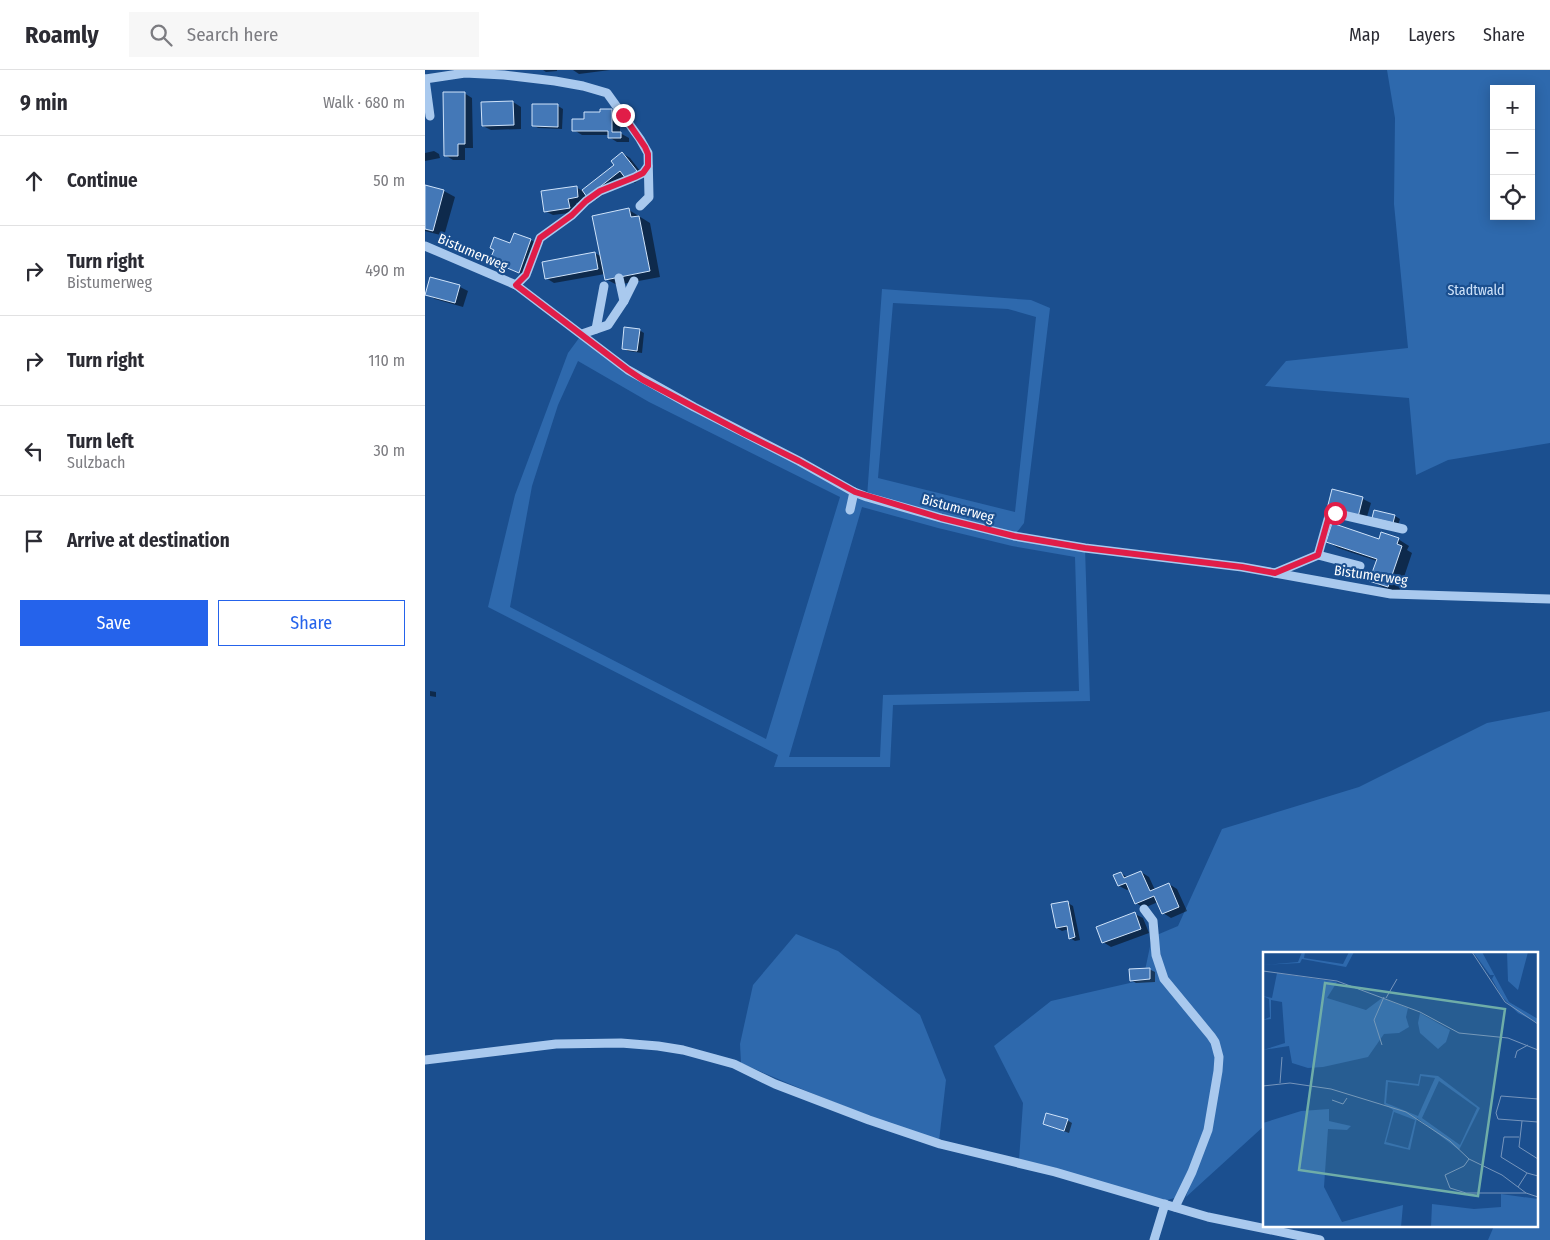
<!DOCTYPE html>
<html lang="en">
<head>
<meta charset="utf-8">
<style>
	:root { --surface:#fff; --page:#f7f7f7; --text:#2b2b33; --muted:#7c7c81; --line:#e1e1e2; --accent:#2563eb }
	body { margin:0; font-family:"Fira Sans Condensed",sans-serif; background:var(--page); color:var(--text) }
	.controls { position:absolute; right:15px; top:15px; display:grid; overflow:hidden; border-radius:0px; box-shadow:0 2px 12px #0003 }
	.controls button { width:45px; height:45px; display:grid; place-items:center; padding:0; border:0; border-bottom:1px solid var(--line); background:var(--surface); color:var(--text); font:25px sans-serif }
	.stop { position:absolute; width:15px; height:15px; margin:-11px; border:4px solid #e11d48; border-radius:50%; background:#fff }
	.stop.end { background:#e11d48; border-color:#fff; box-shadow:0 1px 5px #0008 }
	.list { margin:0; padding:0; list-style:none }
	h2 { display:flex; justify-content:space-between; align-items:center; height:65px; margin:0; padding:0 20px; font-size:21px }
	h2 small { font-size:16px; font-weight:400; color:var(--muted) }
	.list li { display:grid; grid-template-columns:32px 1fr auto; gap:15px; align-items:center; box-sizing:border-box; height:90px; padding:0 20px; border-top:1px solid var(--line) }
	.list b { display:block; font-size:19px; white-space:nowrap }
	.list p { margin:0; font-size:16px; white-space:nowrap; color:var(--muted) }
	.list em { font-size:16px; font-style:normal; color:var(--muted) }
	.actions { display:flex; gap:10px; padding:15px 20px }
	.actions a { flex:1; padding:11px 0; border:1px solid var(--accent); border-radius:0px; text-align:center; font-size:18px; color:var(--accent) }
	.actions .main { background:var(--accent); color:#fff }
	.icon { flex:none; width:28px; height:28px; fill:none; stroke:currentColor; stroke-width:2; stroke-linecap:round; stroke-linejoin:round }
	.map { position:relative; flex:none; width:1125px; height:1170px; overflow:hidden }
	header { display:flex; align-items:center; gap:30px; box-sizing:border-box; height:70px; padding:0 25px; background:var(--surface); border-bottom:1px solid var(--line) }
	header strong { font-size:24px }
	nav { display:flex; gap:28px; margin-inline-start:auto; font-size:18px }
	.search { width:350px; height:45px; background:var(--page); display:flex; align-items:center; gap:12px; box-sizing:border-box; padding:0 18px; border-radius:0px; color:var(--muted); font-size:19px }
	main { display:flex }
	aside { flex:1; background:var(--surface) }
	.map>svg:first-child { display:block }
</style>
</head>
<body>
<header>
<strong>Roamly</strong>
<div class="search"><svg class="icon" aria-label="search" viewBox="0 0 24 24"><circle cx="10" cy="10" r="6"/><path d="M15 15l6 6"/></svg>Search here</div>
<nav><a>Map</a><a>Layers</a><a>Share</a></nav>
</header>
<main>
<aside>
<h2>9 min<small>Walk · 680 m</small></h2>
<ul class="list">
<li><svg class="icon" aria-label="ahead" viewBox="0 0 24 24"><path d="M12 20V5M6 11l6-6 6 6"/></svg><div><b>Continue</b></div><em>50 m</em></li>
<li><svg class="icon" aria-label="right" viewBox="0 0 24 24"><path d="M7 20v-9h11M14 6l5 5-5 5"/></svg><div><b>Turn right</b><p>Bistumerweg</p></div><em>490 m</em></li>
<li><svg class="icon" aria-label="right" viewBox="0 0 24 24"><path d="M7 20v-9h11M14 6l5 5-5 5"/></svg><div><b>Turn right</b></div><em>110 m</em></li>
<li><svg class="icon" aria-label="left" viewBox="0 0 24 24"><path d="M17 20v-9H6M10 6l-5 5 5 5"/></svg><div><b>Turn left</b><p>Sulzbach</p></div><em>30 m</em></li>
<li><svg class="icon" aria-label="arrive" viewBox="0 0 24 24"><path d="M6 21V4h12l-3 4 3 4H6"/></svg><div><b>Arrive at destination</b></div></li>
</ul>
<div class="actions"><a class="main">Save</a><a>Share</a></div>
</aside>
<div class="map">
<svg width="1125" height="1170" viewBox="0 0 1125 1170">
	<rect width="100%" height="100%" fill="#1b4f8f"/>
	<g fill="#2e69ad" fill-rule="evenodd">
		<path d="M962 0H1125V373L1023 390 991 405 984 328 840 316 861 291 983 278 969 134 970 48ZM1069 19H1106V146H1069Z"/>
		<path d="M457 219 606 230 625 238 599 453 589 466 660 478 665 631 468 635 465 697H349L353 685 63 537 90 425 143 283 157 264 203 300 442 427ZM468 233 583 239 611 247 590 442 453 408ZM153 291 224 332 415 427 341 669 85 537 107 416 133 335ZM437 437 513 458 587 476 650 487 654 621 458 625 455 687H364Z"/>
		<path d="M1125 641V1170H1063L1069 1156H1111V884H839V1056L761 1127 770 1097 753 1127 739 1131 594 1090 598 1033 569 976 626 931 718 910 727 867 753 856 797 759 934 717 1062 653Z"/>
		<path d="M371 864 413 881 495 945 521 1010 514 1071C447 1048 381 1022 316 993L315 974 328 915Z"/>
	</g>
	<g fill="#0007">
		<path d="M118 0H132V1L121 2Z"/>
		<path d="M148 0H185L154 4Z"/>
		<path d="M39 23 47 28 48 78H40V90H28L20 85Z"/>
		<path d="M88 32 96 37V59L66 60 58 56Z"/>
		<path d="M133 36 138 39 137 59 113 58 108 55Z"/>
		<path d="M177 40H187L195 44V63L204 68V72H192L184 67V65H157L149 60 160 50 177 43Z"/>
		<path d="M9 81 14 84 15 88 0 91V83Z"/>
		<path d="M197 83 205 88 219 106 210 113 201 107 171 130 163 126 159 121 161 131 151 133 152 142 128 145 120 141 151 117 158 121 191 96Z"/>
		<path d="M0 116 19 121 30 127 19 166 0 161Z"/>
		<path d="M204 140 225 153 235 207 192 215 181 209 180 204 129 213 121 208 170 183 177 187Z"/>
		<path d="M89 164 106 170 114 175 102 206 89 201 81 197 83 193 68 186 86 174Z"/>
		<path d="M6 208 35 217 43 221 38 237 10 229 2 224Z"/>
		<path d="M214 260 219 263 217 283 203 281 198 278Z"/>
		<path d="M907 421 938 429 946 433 941 450 911 443Z"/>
		<path d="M950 441 970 446 975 449 973 455 948 447Z"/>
		<path d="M973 469 984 476 982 480 987 483 974 522 957 517 946 510 952 491 913 478 903 472Z"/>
		<path d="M5 621 11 622V627L5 626Z"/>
		<path d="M716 802 724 807 730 820 744 814 752 819 762 841 746 848 738 843 733 832 719 838 711 833 705 819 702 820 694 816 696 803 703 808Z"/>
		<path d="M643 833 648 836 655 870 650 871 645 868 644 859 637 861 632 858Z"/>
		<path d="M710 844 718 848 724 863 686 877 678 872Z"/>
		<path d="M724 899 730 902V912L711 913 706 910Z"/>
		<path d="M642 1050 647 1053 644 1063 619 1054Z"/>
	</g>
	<g fill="#4478b7" stroke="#cfe3fa">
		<path d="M18 22H40V74H33V86H19Z"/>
		<path d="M88 31 89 55 57 56 56 32Z"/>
		<path d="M107 34H133V57L107 56Z"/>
		<path d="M175 39H187V62H196V68H183V61H147V49H159V42H175Z"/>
		<path d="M197 82 212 101 201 109 195 101 162 127 157 120 189 95 186 91Z"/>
		<path d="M0 115 19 120 8 161 0 159Z"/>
		<path d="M152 116 153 127 143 129 145 138 119 142 116 121Z"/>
		<path d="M204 138 206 147 214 146 225 201 180 210 167 146Z"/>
		<path d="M89 163 106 169 94 203 80 197 82 192 66 187 69 180 65 178 69 167 85 173Z"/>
		<path d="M170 182 173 199 120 209 117 192Z"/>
		<path d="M5 207 35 215 30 233 0 225Z"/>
		<path d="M199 257 215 259 212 281 197 279Z"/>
		<path d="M907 419 938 427 933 447 902 439Z"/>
		<path d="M949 440 970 445 968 453 947 448Z"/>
		<path d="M907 453 954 469 956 462 974 468 972 474 977 476 963 517 944 511 952 489 901 472Z"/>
		<path d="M716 801 725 821 744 813 754 837 737 844 729 826 710 834 701 813 693 816 688 805 696 802 699 808Z"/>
		<path d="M643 831 650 867 644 869 642 856 631 858 626 834Z"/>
		<path d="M710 842 716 859 677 873 671 857Z"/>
		<path d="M725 898V909L705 911 704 899Z"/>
		<path d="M621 1043 643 1049 639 1061 618 1054Z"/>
	</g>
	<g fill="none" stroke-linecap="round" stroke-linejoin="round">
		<g stroke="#a9c9ee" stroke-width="9">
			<path d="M0 9 40 3 79 5 130 11 158 16 182 23 215 69 223 83 224 127 215 136"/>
			<path d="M0 9 5 46"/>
			<path d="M0 176 91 215 203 300 269 337 374 391 429 422 442 427 516 448 589 466 660 478 817 497 966 524 1125 529"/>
			<path d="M91 215 101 205 115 168 147 145 161 131 175 121 210 107 218 103 223 96"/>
			<path d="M199 231 209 211"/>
			<path d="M171 259 179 216"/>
			<path d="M157 264 183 255 199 231 194 208"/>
			<path d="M425 440 429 422"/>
			<path d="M893 485 904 446 909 443 978 459"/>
			<path d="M850 503 893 485 935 496"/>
			<path d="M719 839 728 851 731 885 739 909 786 966 790 972 794 987 793 1001 783 1060 767 1102 750 1137"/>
			<path d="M0 990 131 974 196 973 233 976 258 980 309 994 350 1014 444 1050 515 1074 630 1102 783 1147 895 1170"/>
			<path d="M729 1170 740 1134"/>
		</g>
	</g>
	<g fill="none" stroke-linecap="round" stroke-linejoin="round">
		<path stroke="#e11d48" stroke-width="6" d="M198 45 220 77 223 84V96L218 103 210 107 175 121 161 131 147 145 115 168 101 205 91 215 203 300 218 310 320 364 374 391 430 422 516 448 589 466 660 478 817 497 850 503 893 485 904 446 910 443"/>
	</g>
	<g text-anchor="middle" stroke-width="4.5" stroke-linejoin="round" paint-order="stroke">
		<g font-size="14" fill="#fff" stroke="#1b4f8f">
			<text transform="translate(48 182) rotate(23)" y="5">Bistumerweg</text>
			<text transform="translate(533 438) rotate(15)" y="5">Bistumerweg</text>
			<text transform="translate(946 505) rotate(8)" y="5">Bistumerweg</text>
		</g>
		<g font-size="14" fill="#cfe3fa" stroke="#1b4f8f">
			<text x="1051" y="225">Stadtwald</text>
		</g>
	</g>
	<g transform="translate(838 882)">
		<rect width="275" height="275" fill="#1b4f8f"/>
		<path d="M39 0H42L41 6 80 12 86 0H91L83 15 39 7 37 11 0 13 35 10ZM210 0H219L246 50 275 67V71L255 61 239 45 229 27 231 23H227ZM244 0H265L255 38 245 29ZM14 21 74 30 64 46 103 58 119 46 145 56 143 65 146 75 136 81 121 82 105 105 60 115 45 116 29 111 26 94 0 98 22 91 19 50 8 48V67L0 68 7 65 6 47 0 44 9 46ZM157 61 187 78 183 90 175 97 157 81 155 71ZM157 122 175 124 217 156 196 198 154 166 147 198 121 192 130 158 121 152 123 128 155 132ZM158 124 172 126 155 164 123 151 125 130 156 134ZM176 129 214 156 197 193 159 166ZM131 160 152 168 145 196 123 190ZM66 157V169L88 174 84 178 65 177 61 235 79 270 140 253 138 275H0V171L38 159ZM238 242 275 247V275H168L169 252 211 257 238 255Z" fill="#2e69ad" fill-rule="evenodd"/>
		<path fill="none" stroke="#7695bc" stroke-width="1" d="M209 0 242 50 275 72M0 19 74 29 157 60 196 81 245 86 275 98M123 46 134 27M119 93 111 68 121 45M252 106 254 99 265 93M17 131 19 105M0 134 27 131 68 137 143 160 187 189 206 207 239 223 263 241 275 245M275 147 238 144 233 161 235 167 275 170M69 148 80 152 84 146M259 169 256 195 275 207M275 171V187M256 185H241L238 205 264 221M182 223 187 236 203 241H263M182 223 201 214 206 207M255 235 264 221 275 224"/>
		<path fill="#6fada8" fill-opacity="0.15" stroke="#6fada8" stroke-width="2.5" d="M62 31 242 57 215 244 36 218Z"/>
		<rect width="275" height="275" fill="none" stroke="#fff" stroke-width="2.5"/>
	</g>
</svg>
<div class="controls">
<button>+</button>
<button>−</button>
<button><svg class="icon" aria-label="locate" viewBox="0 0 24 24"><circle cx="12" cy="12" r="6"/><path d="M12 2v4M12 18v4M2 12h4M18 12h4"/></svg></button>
</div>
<div class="stop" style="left:910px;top:443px"></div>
<div class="stop end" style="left:198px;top:45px"></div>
</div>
</main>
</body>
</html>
